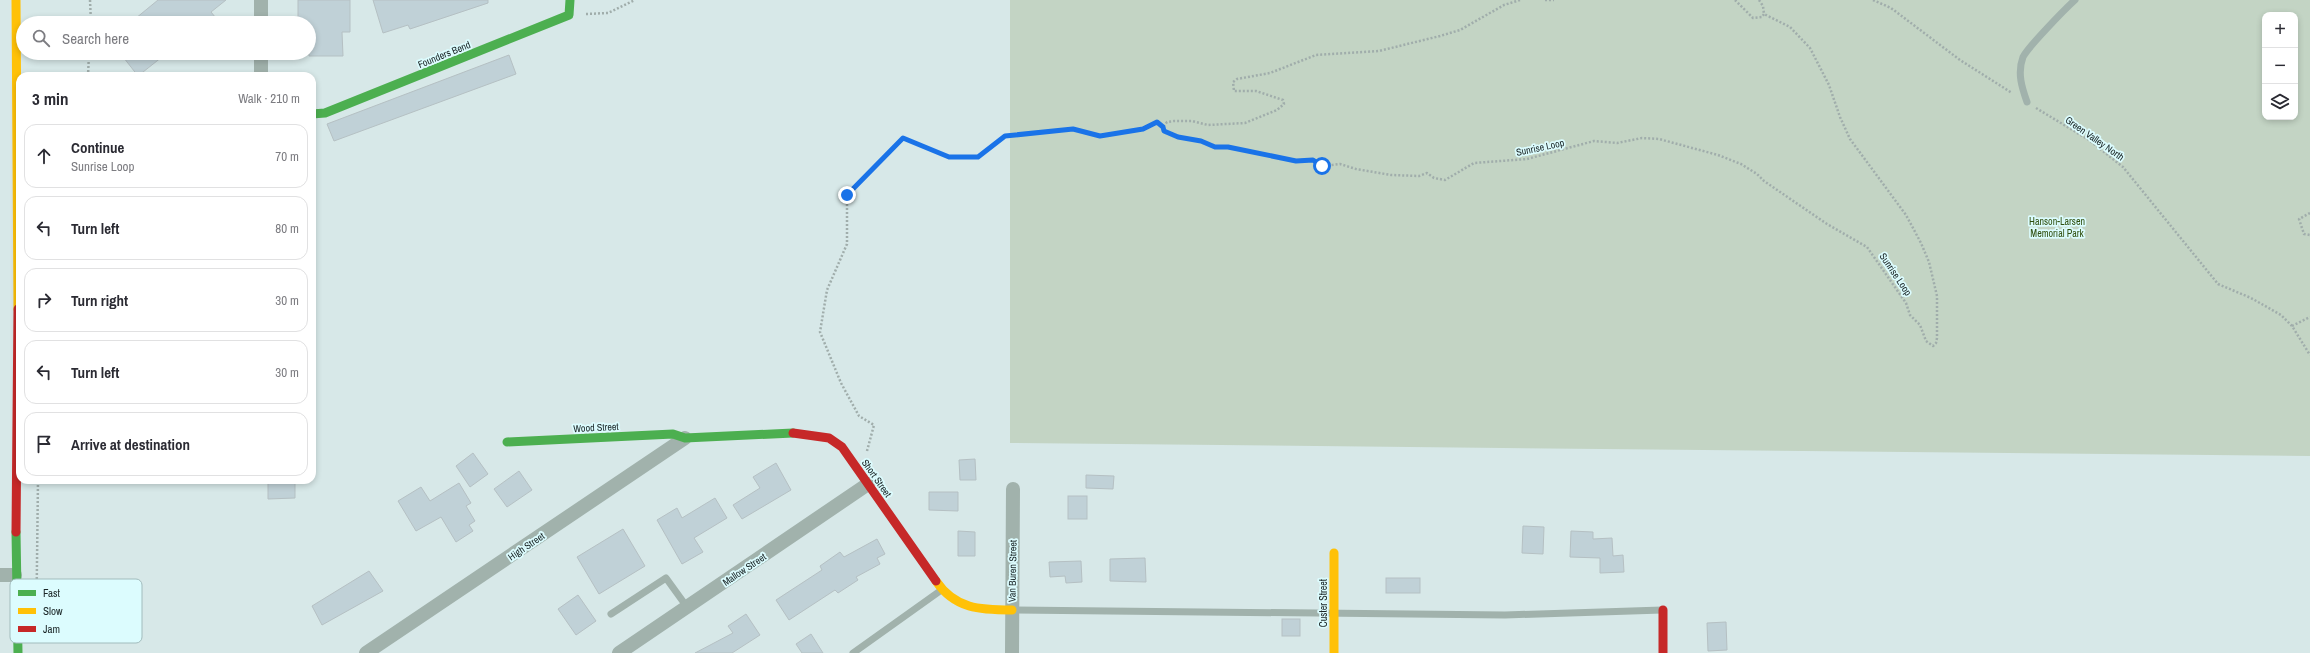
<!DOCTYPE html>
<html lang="en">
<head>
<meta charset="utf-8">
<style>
	:root { --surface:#fff; --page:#f7f7f7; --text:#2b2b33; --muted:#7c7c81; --line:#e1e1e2 }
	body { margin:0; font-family:"Archivo Narrow",sans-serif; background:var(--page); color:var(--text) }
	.controls { position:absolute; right:12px; top:12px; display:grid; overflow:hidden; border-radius:8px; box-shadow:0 2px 6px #0003 }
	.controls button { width:36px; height:36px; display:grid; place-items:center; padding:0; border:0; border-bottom:1px solid var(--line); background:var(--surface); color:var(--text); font:20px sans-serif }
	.stop { position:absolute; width:12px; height:12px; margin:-9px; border:3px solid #1a73e8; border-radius:50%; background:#fff }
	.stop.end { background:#1a73e8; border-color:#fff; box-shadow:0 1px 4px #0008 }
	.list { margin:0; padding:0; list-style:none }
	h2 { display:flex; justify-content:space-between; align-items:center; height:52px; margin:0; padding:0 16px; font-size:17px }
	h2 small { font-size:13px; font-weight:400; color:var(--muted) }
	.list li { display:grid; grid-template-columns:26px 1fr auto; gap:12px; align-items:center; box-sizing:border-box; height:64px; margin:0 8px 8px; padding:0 8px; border:1px solid var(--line); border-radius:12px }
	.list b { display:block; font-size:15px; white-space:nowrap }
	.list p { margin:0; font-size:13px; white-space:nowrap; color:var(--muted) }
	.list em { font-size:13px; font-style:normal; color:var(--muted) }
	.icon { flex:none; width:22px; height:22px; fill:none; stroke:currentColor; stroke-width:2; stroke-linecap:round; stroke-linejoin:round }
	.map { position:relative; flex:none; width:2310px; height:653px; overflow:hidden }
	.search { position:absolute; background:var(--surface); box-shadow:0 2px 6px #0003; left:16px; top:16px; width:300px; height:44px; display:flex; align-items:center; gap:10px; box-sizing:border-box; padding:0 14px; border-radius:22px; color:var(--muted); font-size:15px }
	.panel { position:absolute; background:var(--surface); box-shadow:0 2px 6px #0003; left:16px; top:72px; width:300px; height:412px; border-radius:12px }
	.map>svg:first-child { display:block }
</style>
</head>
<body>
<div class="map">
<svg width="2310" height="653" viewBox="0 0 2310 653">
	<rect width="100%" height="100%" fill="#d7e8e8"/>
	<path fill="#c3d4c4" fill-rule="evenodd" d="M1010 0H2310V456L1010 443ZM2265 15H2295V117H2265Z"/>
	<g fill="#c0d1d7" stroke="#b5c0c3">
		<path d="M158 0H226L211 12 220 23H130Z"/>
		<path d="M298 0H350V32H342L343 56H309V23H298Z"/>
		<path d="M373 0H488V3L410 29 408 25 383 33Z"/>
		<path d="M120 53H167L138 76Z"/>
		<path d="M509 55 516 74 334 141 327 124Z"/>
		<path d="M473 453 488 474 470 487 456 466Z"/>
		<path d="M975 459 976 480H960L959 460Z"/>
		<path d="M776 463 791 490 742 519 733 505 760 488 753 477Z"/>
		<path d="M519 471 532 490 507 507 494 489Z"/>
		<path d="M1086 475 1114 476 1113 489 1086 488Z"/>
		<path d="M268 480H287V483H295V498L268 499Z"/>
		<path d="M459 483 471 503 466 506 475 521 469 525 473 531 456 542 441 517 416 531 398 501 421 487 430 501Z"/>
		<path d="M929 492H958V511L929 510Z"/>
		<rect x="1068" y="496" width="19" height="23"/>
		<path d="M715 498 727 518 694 538 703 552 682 564 657 520 677 508 682 518Z"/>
		<path d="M1523 526 1544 527 1543 554 1522 553Z"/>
		<path d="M623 529 645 566 599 594 577 557Z"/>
		<path d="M958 531 975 532V556H958Z"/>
		<path d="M1571 531 1593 532V539L1612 538 1613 556 1623 555 1624 572 1600 573V558L1570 557Z"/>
		<path d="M877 539 885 554 877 558 880 564 856 577 858 580 838 593 835 590 789 620 776 600 822 570 820 566 840 552 844 557Z"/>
		<path d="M1145 558 1146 582 1110 581V559Z"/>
		<path d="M1081 561 1082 582 1066 583 1065 576 1050 577 1049 562Z"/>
		<path d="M369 571 383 591 322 625 312 606Z"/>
		<rect x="1386" y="578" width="34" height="15"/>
		<path d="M578 595 596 621 576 635 558 609Z"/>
		<path d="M746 614 760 635 732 653H695L733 633 728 626Z"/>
		<rect x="1282" y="619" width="18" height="17"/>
		<path d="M1726 622 1727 650 1708 651 1707 623Z"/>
		<path d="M811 634 823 653H802L796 644Z"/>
	</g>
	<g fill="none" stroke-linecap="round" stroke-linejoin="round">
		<g stroke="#a0adab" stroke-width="2.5" stroke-dasharray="2 2" stroke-linecap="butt">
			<path d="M90 0 91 23"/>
			<path d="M1520 0 1504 5 1460 30 1440 36 1379 51 1316 55 1270 73 1237 79 1233 82 1234 91H1256L1283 100 1284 104 1277 110 1245 123 1208 125 1192 121H1174L1167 122 1163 127 1164 131 1178 137 1201 141 1215 147H1228L1296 161 1313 160 1325 166 1340 164 1356 169 1391 175 1419 176 1427 173 1434 178 1445 180 1474 163 1527 159 1594 141 1617 143 1642 138 1659 139 1718 155 1741 164 1757 174 1764 181 1827 224 1867 247 1906 303 1910 315 1920 325 1926 341 1933 346 1936 343 1937 338V296L1929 262 1921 243 1906 215 1850 139 1840 117 1829 85 1810 48 1790 27 1764 14"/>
			<path d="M1545 0H1554"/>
			<path d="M1735 0 1753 18 1762 17 1764 14"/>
			<path d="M1759 0 1763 6 1764 14"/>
			<path d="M1873 0 1891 8 1960 60 2012 93"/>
			<path d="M586 14 608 13 635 0"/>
			<path d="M88 76 89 53"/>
			<path d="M2036 108 2089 140 2123 167 2218 284 2251 298 2281 315 2292 326 2310 355"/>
			<path d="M2310 213 2299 219 2304 234 2310 235"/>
			<path d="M2292 326 2310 317"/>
			<path d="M867 451 874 425 859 416 841 383 820 332 827 290 847 244V195L903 138 949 157H978L1005 136 1073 129 1099 136 1143 129 1157 122 1163 127"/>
			<path d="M36 643 38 480"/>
		</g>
		<g stroke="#a1b2ac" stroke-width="7">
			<path d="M2027 102C2022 88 2017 73 2023 57 2028 47 2065 9 2075 0"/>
			<path d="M1014 610 1505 615 1662 610"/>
			<path d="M611 614 666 578 687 607"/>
			<path d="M853 653 940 591"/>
		</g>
		<g stroke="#a1b2ac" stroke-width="14">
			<path d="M261 23V0"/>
			<path d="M261 76V53"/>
			<path d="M0 575H15"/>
			<path d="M366 653 685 438"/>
			<path d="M619 653 868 484"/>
			<path d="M1012 653 1013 489"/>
		</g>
		<g stroke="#4caf50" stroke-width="9">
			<path d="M312 114 325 113 569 15 570 0"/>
			<path d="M507 442 673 434 685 438 793 433"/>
			<path d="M16 532 18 653"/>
		</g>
		<g stroke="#ffc107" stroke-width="9">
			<path d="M16 0 18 309"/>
			<path d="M1334 553V653"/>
			<path d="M936 581C955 609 980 610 1012 610"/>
		</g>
		<g stroke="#c62828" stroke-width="9">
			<path d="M793 433 829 438 842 447 936 581"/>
			<path d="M16 532 18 309"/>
			<path d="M1663 610V653"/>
		</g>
	</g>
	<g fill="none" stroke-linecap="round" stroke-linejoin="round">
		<path stroke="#1a73e8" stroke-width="5" d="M847 195 903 138 949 157H978L1005 136 1073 129 1100 136 1143 129 1157 122 1163 127 1164 131 1178 137 1201 141 1215 147H1228L1296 161 1313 160 1322 166"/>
	</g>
	<g text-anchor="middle" stroke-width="3.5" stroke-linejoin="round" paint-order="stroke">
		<g font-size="10" fill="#1a2526" stroke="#dcfcfe">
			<text transform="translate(444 54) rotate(-22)" y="4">Founders Bend</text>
			<text transform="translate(2095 138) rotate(35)" y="4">Green Valley North</text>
			<text transform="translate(1540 147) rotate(-12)" y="4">Sunrise Loop</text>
			<text transform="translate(1896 274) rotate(56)" y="4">Sunrise Loop</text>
			<text transform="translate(596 427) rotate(-3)" y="4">Wood Street</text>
			<text transform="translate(877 478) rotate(55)" y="4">Short Street</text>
			<text transform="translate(526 546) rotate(-34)" y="4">High Street</text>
			<text transform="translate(744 569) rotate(-34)" y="4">Mallow Street</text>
			<text transform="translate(1012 571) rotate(-89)" y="4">Van Buren Street</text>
			<text transform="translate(1323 603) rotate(-90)" y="4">Custer Street</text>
		</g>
		<g font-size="10" fill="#2f4f0f" stroke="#dcfcfe">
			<text x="2057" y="225">Hanson-Larsen<tspan x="2057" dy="12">Memorial Park</tspan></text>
		</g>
	</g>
	<rect x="10" y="579" width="132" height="64" rx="6" fill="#dcfcfe" stroke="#a2bcbd" stroke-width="1"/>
	<rect x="18" y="590" width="18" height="6" fill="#4caf50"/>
	<rect x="18" y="608" width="18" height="6" fill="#ffc107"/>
	<rect x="18" y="626" width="18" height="6" fill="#c62828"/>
	<g font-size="11" fill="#1a2526">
		<text x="43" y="597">Fast</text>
		<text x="43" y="615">Slow</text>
		<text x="43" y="633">Jam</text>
	</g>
</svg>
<div class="controls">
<button>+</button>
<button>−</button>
<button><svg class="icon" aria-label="layers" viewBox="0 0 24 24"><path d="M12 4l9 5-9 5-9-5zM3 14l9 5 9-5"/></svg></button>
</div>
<div class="stop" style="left:1322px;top:166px"></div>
<div class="stop end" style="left:847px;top:195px"></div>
<div class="search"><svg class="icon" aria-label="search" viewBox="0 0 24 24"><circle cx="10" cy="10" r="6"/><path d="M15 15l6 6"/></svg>Search here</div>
<section class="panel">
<h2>3 min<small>Walk · 210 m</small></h2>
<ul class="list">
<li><svg class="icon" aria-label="ahead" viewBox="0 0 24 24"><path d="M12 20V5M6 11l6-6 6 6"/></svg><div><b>Continue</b><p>Sunrise Loop</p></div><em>70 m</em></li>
<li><svg class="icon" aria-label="left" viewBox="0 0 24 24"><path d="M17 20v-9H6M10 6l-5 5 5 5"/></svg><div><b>Turn left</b></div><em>80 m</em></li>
<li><svg class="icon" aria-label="right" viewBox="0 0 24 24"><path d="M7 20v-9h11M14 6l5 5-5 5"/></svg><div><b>Turn right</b></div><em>30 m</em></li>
<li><svg class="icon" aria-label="left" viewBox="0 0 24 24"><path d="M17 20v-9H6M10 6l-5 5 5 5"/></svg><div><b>Turn left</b></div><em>30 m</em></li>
<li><svg class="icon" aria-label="arrive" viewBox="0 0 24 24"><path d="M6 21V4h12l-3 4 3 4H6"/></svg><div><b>Arrive at destination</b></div></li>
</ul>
</section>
</div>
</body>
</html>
